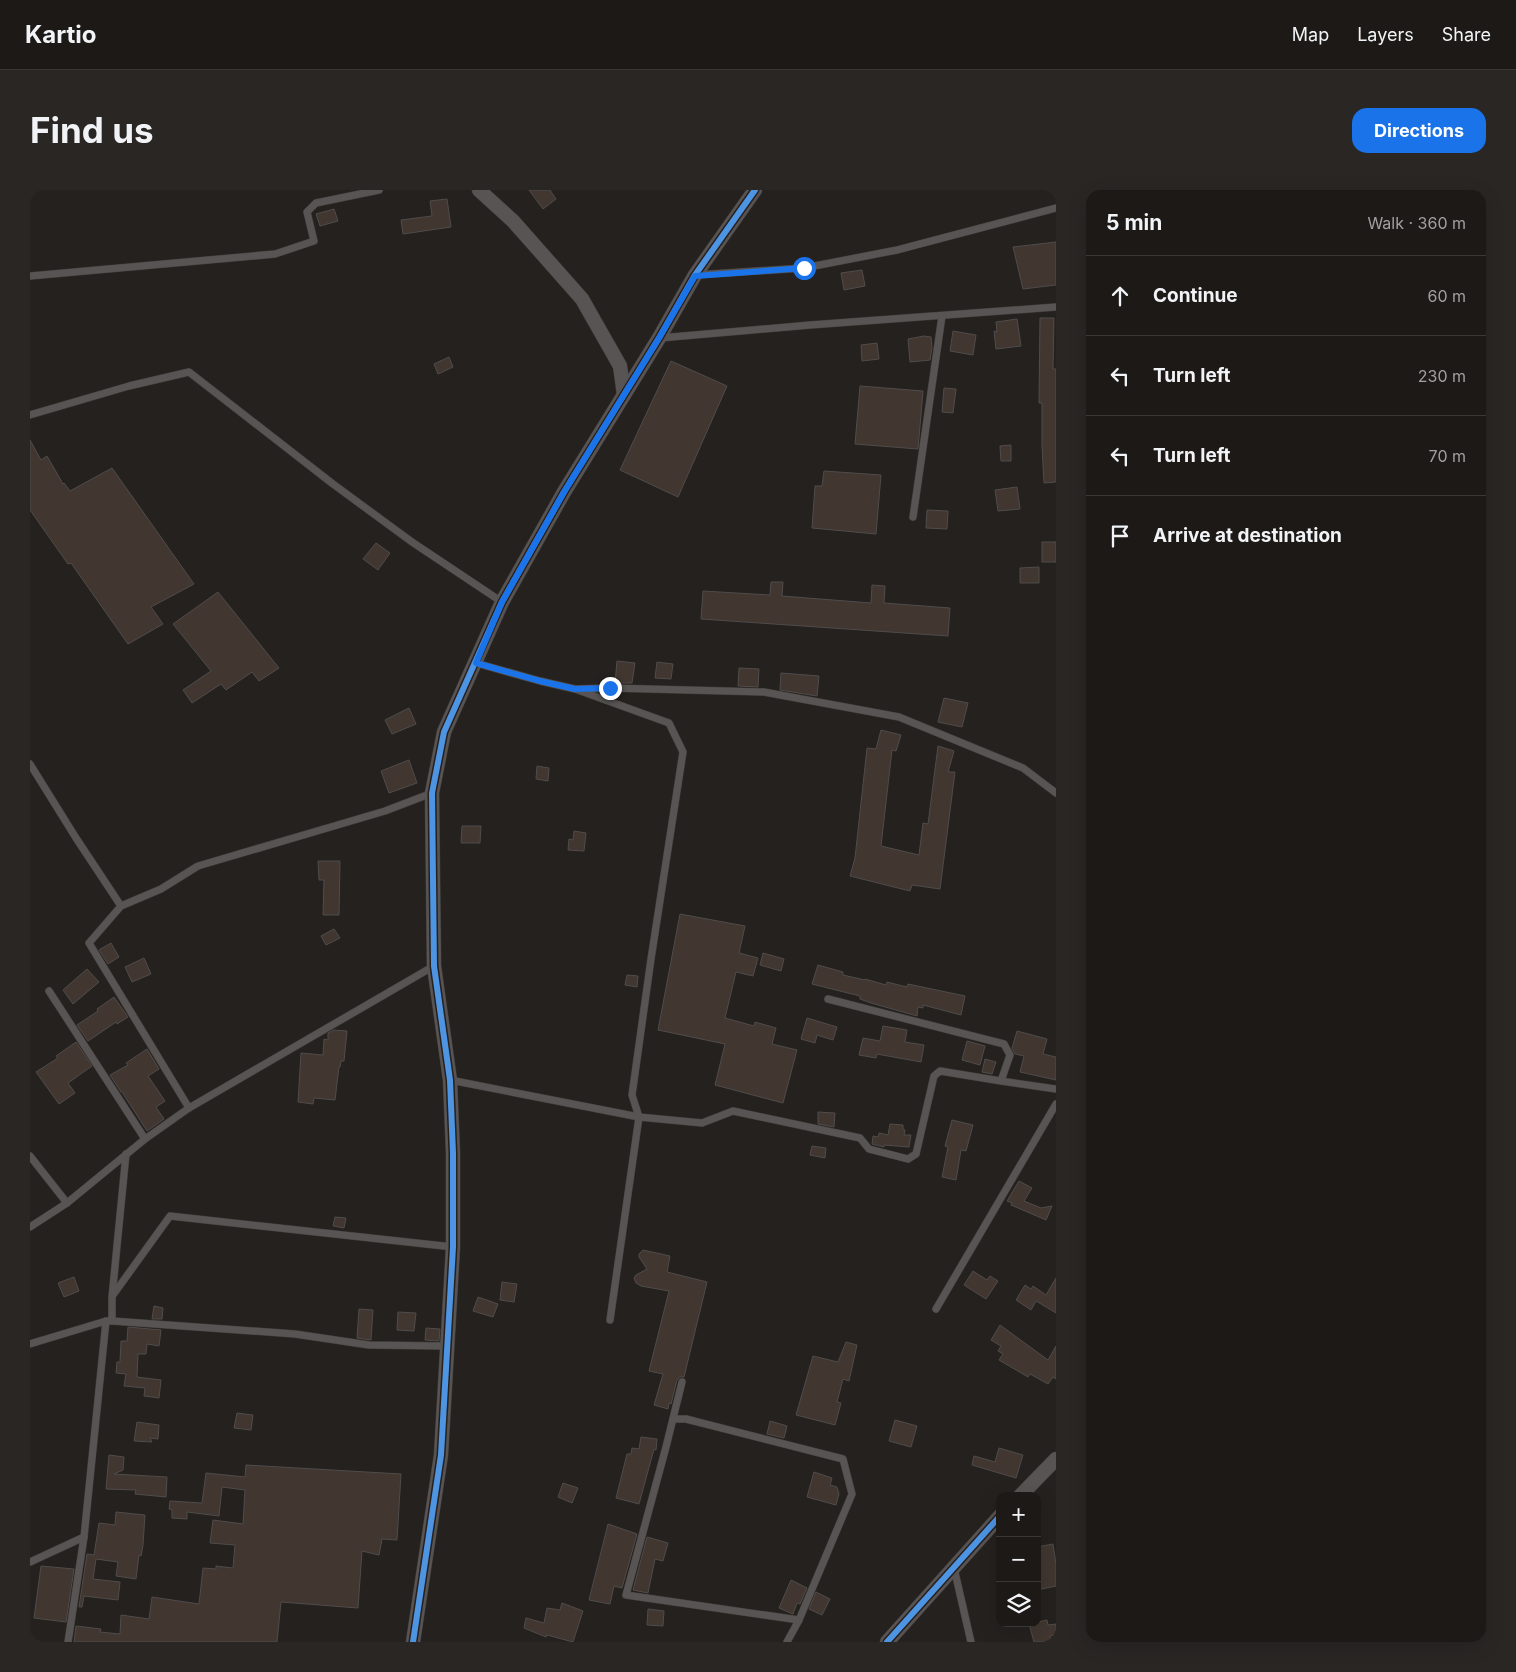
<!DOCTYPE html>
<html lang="en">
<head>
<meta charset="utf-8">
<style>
	:root { --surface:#1c1917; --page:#292624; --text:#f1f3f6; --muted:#a0a0a1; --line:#3a3836; --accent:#1a73e8 }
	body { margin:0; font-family:Inter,sans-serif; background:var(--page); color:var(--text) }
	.controls { position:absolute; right:15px; bottom:15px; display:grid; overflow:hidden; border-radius:10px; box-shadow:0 5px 20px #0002 }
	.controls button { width:45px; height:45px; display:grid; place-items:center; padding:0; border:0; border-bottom:1px solid var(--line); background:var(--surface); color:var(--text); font:25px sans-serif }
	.stop { position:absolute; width:15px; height:15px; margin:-11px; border:4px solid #1a73e8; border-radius:50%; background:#fff }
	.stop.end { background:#1a73e8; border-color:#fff; box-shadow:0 1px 5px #0008 }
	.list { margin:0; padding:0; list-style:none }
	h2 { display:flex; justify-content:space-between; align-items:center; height:65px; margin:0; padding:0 20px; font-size:21px }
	h2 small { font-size:16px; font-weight:400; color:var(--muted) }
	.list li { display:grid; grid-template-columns:32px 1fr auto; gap:15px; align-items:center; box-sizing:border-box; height:80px; padding:0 20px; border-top:1px solid var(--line) }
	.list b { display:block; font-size:19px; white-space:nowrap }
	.list em { font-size:16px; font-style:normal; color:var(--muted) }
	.icon { flex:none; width:28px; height:28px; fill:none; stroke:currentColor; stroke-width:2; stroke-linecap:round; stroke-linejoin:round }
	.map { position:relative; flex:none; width:1026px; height:1452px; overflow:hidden; border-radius:15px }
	header { display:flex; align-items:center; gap:30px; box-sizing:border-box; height:70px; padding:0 25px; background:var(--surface); border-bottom:1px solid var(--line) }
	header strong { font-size:24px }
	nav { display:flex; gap:28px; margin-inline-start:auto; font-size:18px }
	.intro { display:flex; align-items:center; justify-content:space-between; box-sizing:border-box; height:120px; padding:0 30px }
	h1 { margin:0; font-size:35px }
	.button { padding:12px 22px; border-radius:15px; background:var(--accent); color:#fff; font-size:18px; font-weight:700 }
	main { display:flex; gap:30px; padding:0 30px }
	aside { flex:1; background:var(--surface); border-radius:15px; box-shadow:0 5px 20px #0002 }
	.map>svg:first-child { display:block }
</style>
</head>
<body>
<header>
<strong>Kartio</strong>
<nav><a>Map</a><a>Layers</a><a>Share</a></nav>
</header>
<div class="intro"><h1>Find us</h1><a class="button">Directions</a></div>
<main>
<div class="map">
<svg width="1026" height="1452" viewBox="0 0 1026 1452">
	<rect width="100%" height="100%" fill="#25211f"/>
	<g fill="#413630" stroke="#4f4c4b">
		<path d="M499 0H520L526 9 513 19Z"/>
		<path d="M417 9 421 37 373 44 371 30 402 26 400 11Z"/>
		<path d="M304 19 308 31 290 36 286 24Z"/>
		<path d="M1026 52V95L993 99 983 57Z"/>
		<path d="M832 80 835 96 814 100 811 83Z"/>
		<path d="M1010 128H1024L1023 179H1026V292L1014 293 1012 256V213H1009Z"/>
		<path d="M987 129 991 156 966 159 964 141 967 142 966 132Z"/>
		<path d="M923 141 946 145 943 165 920 161Z"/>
		<path d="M894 146 901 147 902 158 900 170 880 172 878 149Z"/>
		<path d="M847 153 849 169 832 171 831 155Z"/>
		<path d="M419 167 423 177 408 184 404 174Z"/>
		<path d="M641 171 697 196 648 307 590 280Z"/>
		<path d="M830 196 893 201 888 259 825 254Z"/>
		<path d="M914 198 926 199 923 223 912 222Z"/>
		<path d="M0 250 11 270 17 266 33 294 34 293 40 301 82 278 164 394 121 417 133 434 98 454 41 373 38 374 0 320Z"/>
		<path d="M981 255V271H971L970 256Z"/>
		<path d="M794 281 851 285 846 344 782 338 785 296H792Z"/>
		<path d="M987 297 990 319 968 321 965 300Z"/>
		<path d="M897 320 918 321 917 339 896 338Z"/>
		<rect x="1012" y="352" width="14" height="20"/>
		<path d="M346 353 360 363 348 380 333 369Z"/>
		<path d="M1009 377V393H990V378Z"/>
		<path d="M741 392H753L752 406 841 413 842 395 855 396 854 413 920 418 918 446 671 429 673 401 740 405Z"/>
		<path d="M188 402 249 478 229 491 222 482 196 500 191 494 162 513 153 500 181 481 143 434Z"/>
		<path d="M587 471 605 473 602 493H585Z"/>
		<path d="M627 472 643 474 641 489 625 488Z"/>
		<path d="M709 478 729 479 728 497 708 496Z"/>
		<path d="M751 483 789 486 787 506 750 500Z"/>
		<path d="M914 508 938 513 932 537 908 532Z"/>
		<path d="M379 518 386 534 362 544 355 530Z"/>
		<path d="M851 540 871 545 866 561 862 560 851 656 889 665 893 633 898 634 908 556 924 561 918 582H925L910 699 882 695 880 701 820 686 825 668 837 558 846 559Z"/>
		<path d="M379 570 387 593 359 603 351 581Z"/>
		<path d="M507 576 519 578 518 591 506 589Z"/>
		<path d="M432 636H451L450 653H431Z"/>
		<path d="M544 641 556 643 554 661 538 660 539 649 543 650Z"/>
		<path d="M288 671H310L309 725H293L294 690H289Z"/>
		<path d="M650 724 715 736 709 763 728 768 723 786 706 782 695 828 724 836 725 832 746 838 742 854 767 860 753 913 685 895 695 854 628 840Z"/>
		<path d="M304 739 310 748 296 755 291 746Z"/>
		<path d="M81 753 89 767 78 774 69 760Z"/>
		<path d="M733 763 754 769 751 781 730 775Z"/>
		<path d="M114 768 121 784 102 792 95 777Z"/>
		<path d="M788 775 813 782V785L835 790V789L856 795 857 792 877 797 878 794 935 806 931 825 893 815V818L888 817 887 826 841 813 830 809V806L782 794Z"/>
		<path d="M57 779 69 792 43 814 33 800Z"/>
		<path d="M597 785 608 786 607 797 595 795Z"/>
		<path d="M84 807 98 827 87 834 86 832 58 851 47 835 68 821 67 819Z"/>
		<path d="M777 828 807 837 803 850 787 845 785 853 771 849Z"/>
		<path d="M853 836 877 840 875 852 894 855 891 872 847 864 846 868 829 865 833 848 850 851Z"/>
		<path d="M304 840 317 841 314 871H311L310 877H309L305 910 284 908 283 914 268 912 271 863 293 865 294 849 298 850V843Z"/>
		<path d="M987 841 1017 849 1013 864 1026 867V890L990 882 994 866 985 864 982 858Z"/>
		<path d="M937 851 955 856 950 875 932 870Z"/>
		<path d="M46 852 62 876 38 893 45 903 29 914 6 882 28 868 26 866Z"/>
		<path d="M117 859 129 879 118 886 135 911 126 917 134 929 117 941 92 902H91L80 885 98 875 96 873Z"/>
		<path d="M955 869 966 872 962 884 952 882Z"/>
		<path d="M788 922 805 923 804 937 788 934Z"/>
		<path d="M922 930 943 935 936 961 931 960 926 990 912 987 918 957 915 956Z"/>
		<path d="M860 934 873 935V939L875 940 874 945H881L879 957 854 955V957L842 954 843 946 848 947 849 943 858 945Z"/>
		<path d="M782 956 796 958 795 968 780 965Z"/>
		<path d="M989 991 1002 998 994 1011 1011 1018 1022 1016 1016 1030 981 1015 982 1013 977 1011Z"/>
		<path d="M305 1027 316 1028 314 1038 303 1036Z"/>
		<path d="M613 1060 640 1066 637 1082 677 1092 654 1187H650L647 1190 641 1214 639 1213 638 1219 624 1215 633 1184 619 1181 639 1101 611 1096 606 1093 604 1088 606 1085 617 1079 609 1067V1064Z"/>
		<path d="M943 1081 957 1090 960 1086 968 1091 956 1109 934 1095Z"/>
		<path d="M44 1087 49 1101 34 1107 28 1093Z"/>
		<path d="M1026 1088V1123L1006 1111 1001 1120 986 1110 995 1095 1001 1099 1003 1096 1016 1105Z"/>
		<path d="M472 1092 487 1094 484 1112 470 1110Z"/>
		<path d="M448 1107 468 1114 463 1127 443 1121Z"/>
		<path d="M124 1116 133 1118 132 1129H122Z"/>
		<path d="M329 1119 343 1120 341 1150 327 1148Z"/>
		<path d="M368 1122 386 1123 384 1141 367 1140Z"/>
		<path d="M970 1135 1018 1170 1026 1156V1189L1023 1187 1018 1194 1000 1184 998 1187 969 1170 973 1164 968 1161 971 1156 961 1150Z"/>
		<path d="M98 1137 131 1140 129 1156 117 1154 116 1164H108L107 1187 131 1190 129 1208 114 1206 115 1198 94 1196 96 1184 86 1183 87 1172H90L91 1151H97Z"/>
		<path d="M396 1138 410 1139 409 1151 395 1150Z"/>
		<path d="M816 1152 827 1155 819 1191 813 1189 807 1212 811 1213 805 1235 766 1225 783 1166 808 1172Z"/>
		<path d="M207 1223 223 1225 221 1240 204 1238Z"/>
		<path d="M865 1230 887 1236 881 1257 859 1251Z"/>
		<path d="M740 1231 757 1236 754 1248 737 1244Z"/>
		<path d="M107 1232 129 1235 128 1249 120 1248 122 1252 104 1251Z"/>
		<path d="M611 1247 627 1249 626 1260 624 1259 609 1314 586 1308 597 1264H601L602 1258 609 1259Z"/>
		<path d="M969 1258 993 1265 986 1288 942 1275 944 1266 965 1272Z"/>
		<path d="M79 1265 94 1267 93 1280 84 1284 137 1287 136 1307 105 1304 106 1300 76 1299Z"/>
		<path d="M216 1275 371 1284 367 1350 352 1349 349 1365 332 1361 328 1418 251 1412 247 1452H44L46 1436 71 1439 70 1442 90 1444 91 1425 119 1429 122 1407 169 1414 173 1378 186 1379V1376L203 1378 205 1355 180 1353 183 1330 213 1334 215 1300 192 1297 189 1326 157 1322V1329L142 1328V1320L139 1319 140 1311 172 1313 176 1283 215 1287Z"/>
		<path d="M784 1282 802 1288 800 1295 807 1297 809 1304 806 1315 777 1307Z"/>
		<path d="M533 1293 548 1298 542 1313 528 1307Z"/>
		<path d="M86 1322 115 1325 113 1355 111 1366 109 1365 106 1389 86 1386 88 1372 66 1369 63 1389 90 1392 88 1410 54 1406 52 1417H49L57 1364 64 1365 69 1333 85 1335Z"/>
		<path d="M578 1334 607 1344 592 1398 584 1396 580 1414 559 1410Z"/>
		<path d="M617 1347 638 1353 633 1371 625 1369 618 1403 603 1400Z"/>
		<path d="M1023 1354 1026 1374V1396L1007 1400V1357Z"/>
		<path d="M11 1376 44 1379 36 1432 4 1428Z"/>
		<path d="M761 1390 777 1398 770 1414 767 1413 763 1424 749 1418Z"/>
		<path d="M786 1402 800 1409 792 1425 779 1419Z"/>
		<path d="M532 1413 553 1421 543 1452 517 1445 516 1447 494 1438 496 1428 514 1433 517 1418 530 1420Z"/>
		<path d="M618 1419 634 1421 633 1436 617 1435Z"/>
		<path d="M1017 1430 1018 1435 1026 1434V1445L1020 1446 1021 1452H1004L999 1434Z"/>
	</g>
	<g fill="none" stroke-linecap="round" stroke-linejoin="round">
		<defs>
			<g id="lane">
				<path d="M666 85 774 78 867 60 1026 18"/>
				<path d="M0 86 245 64 284 51 277 22 286 13 349 0"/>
				<path d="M630 148 780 135 1026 117"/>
				<path d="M0 225 99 196 159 182 303 294 382 352 472 412"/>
				<path d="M883 327 912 126"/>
				<path d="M446 473 510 491 545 499 580 498 734 502 869 527 993 578 1026 603"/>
				<path d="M545 499 639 533 653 562 621 769 602 905 609 927 580 1130"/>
				<path d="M0 574 46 648 91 716 59 753 159 918"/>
				<path d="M91 716 131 699 168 676 355 621 402 603"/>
				<path d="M19 801 115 949"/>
				<path d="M798 809 974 854 980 865 971 891 1026 899"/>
				<path d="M420 890 609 927 672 933 703 921 830 948 839 959 878 969 886 964 904 886 910 881 971 891"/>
				<path d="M0 966 37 1013"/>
				<path d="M0 1037 37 1013 115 949 159 918 404 776"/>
				<path d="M83 1105 140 1026 423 1057"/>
				<path d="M906 1119 1026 914"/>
				<path d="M82 1131 265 1144 339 1155 416 1156"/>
				<path d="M0 1154 76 1131"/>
				<path d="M652 1192 636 1257 596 1405 769 1430"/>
				<path d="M643 1229H656L813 1269 822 1304 769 1430 757 1452"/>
				<path d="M0 1372 54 1347"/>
				<path d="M924 1378 941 1452"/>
				<path d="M38 1452 54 1347 76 1131H82V1107L96 964"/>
			</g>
			<g id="street">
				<path d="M449 0 483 31 552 109 590 176 594 205"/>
				<path d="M990 1306 1026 1269"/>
				<path d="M383 1452 411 1265 423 1057V963L420 890 404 776 402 603 414 542 472 412 534 302 629 148 665 85 725 0"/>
				<path d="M857 1452 970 1326"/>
			</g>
		</defs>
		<use href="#lane" stroke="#3f3b39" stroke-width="8"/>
		<use href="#street" stroke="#3f3b39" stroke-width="15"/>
		<use href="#lane" stroke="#575453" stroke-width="7"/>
		<use href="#street" stroke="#575453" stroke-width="14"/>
		<defs>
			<g id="cycleway">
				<path d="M383 1452 411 1265 423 1057V963L420 890 404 776 402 603 414 542 472 412 534 302 629 148 665 85 725 0"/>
				<path d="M857 1452 970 1326"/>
			</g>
		</defs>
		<use href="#cycleway" stroke="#27201d" stroke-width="9"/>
		<use href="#cycleway" stroke="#4d94e3" stroke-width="6"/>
	</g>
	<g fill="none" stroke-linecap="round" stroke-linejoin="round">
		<path stroke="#1a73e8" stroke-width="6" d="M580 498 545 499 510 491 446 473 472 412 534 302 629 148 665 86 774 78"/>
	</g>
</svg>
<div class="controls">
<button>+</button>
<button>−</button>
<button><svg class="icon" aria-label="layers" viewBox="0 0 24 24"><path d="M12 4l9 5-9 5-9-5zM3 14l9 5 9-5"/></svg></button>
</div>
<div class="stop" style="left:774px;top:78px"></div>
<div class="stop end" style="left:580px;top:498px"></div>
</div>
<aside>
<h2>5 min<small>Walk · 360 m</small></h2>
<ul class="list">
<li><svg class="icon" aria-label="ahead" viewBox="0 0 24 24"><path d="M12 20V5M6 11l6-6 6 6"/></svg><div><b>Continue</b></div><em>60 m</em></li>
<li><svg class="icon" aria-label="left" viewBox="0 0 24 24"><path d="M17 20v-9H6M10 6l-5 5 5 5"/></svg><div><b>Turn left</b></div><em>230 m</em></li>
<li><svg class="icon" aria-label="left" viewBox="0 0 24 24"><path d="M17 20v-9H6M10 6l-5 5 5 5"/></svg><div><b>Turn left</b></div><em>70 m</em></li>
<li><svg class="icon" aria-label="arrive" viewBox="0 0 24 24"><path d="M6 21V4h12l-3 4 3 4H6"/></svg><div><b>Arrive at destination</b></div></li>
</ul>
</aside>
</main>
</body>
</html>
